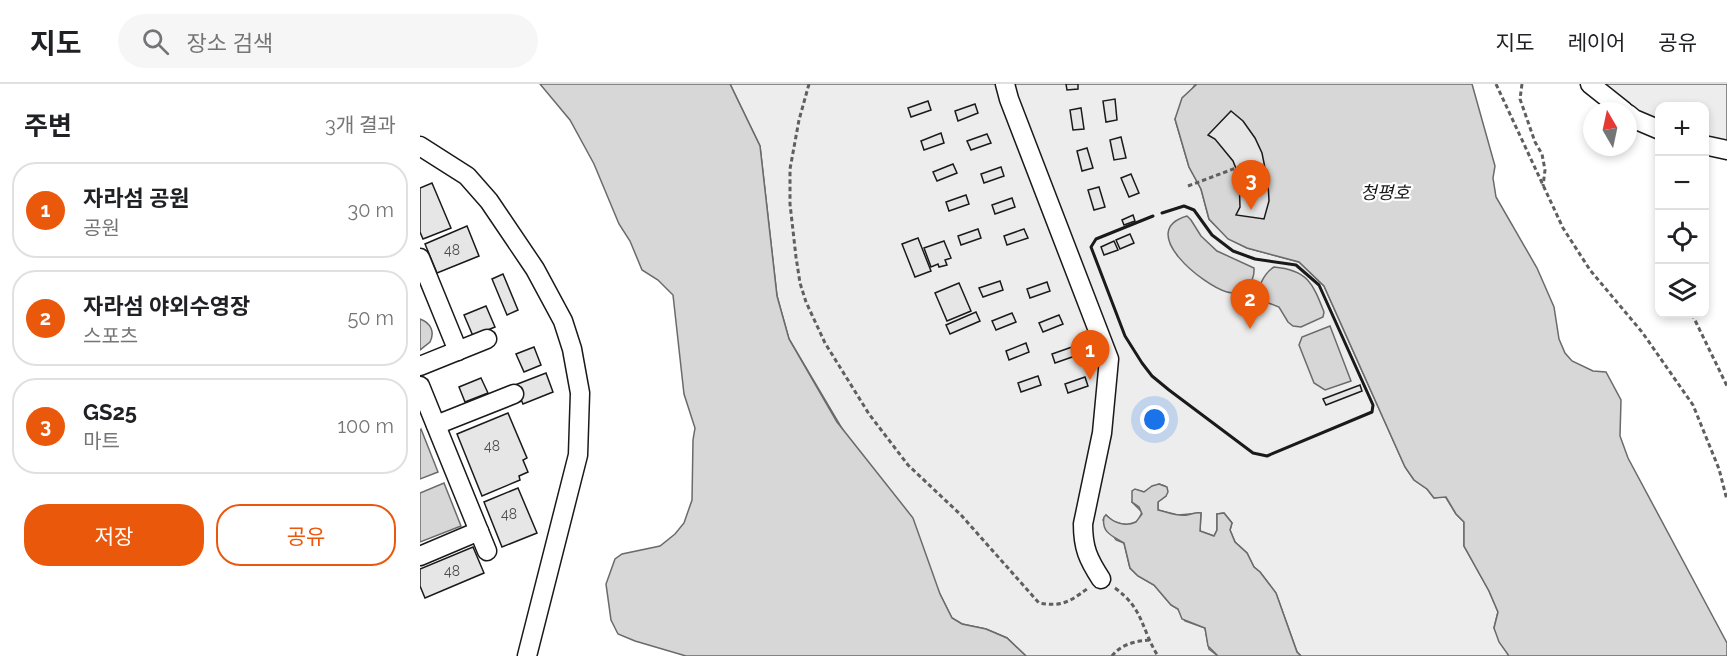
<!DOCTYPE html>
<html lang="ko">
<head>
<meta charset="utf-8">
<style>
	:root { --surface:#fff; --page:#f6f6f6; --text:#202124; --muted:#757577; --line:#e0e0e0; --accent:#ea580c }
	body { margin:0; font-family:Raleway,"Noto Sans KR",sans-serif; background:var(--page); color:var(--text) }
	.controls { position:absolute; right:18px; top:18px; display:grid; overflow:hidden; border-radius:12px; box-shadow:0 3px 9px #0003 }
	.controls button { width:54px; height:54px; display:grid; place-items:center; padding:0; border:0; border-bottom:2px solid var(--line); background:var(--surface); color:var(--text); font:30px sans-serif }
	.compass { position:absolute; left:1163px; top:18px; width:54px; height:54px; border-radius:50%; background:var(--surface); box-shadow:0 3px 9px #0003; rotate:351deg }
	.you { position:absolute; left:735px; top:336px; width:21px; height:21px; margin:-15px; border:4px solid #fff; border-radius:50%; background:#1a73e8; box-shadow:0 0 0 9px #1a73e833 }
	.badge { display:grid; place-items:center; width:39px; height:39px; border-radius:50%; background:var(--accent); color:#fff; font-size:20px; font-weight:700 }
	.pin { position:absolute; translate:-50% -50px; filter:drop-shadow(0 2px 3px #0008) }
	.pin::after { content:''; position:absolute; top:32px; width:21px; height:18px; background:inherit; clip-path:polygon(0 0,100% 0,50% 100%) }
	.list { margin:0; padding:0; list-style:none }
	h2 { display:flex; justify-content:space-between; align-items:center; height:78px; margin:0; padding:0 24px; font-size:26px }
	h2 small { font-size:20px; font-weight:400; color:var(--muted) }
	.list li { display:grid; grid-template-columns:39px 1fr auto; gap:18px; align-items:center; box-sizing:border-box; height:96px; margin:0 12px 12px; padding:0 12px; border:2px solid var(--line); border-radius:24px }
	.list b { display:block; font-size:22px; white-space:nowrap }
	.list p { margin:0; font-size:20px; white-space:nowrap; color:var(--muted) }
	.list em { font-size:20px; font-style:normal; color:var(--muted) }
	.actions { display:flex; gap:12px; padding:18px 24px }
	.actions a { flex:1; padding:14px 0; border:2px solid var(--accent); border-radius:24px; text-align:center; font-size:21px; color:var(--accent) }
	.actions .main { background:var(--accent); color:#fff }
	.icon { flex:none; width:33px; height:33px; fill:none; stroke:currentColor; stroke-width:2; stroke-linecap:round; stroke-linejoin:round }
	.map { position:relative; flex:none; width:1307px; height:572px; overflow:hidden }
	header { display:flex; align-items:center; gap:36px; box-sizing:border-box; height:84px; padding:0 30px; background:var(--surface); border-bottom:2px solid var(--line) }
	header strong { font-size:28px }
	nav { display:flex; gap:33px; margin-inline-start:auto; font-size:21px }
	.search { width:420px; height:54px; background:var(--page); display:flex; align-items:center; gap:15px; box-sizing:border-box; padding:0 21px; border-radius:33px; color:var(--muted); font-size:22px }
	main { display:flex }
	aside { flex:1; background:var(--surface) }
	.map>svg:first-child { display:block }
</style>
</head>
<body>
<header>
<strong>지도</strong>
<div class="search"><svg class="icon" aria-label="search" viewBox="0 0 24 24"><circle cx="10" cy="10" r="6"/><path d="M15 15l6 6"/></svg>장소 검색</div>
<nav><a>지도</a><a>레이어</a><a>공유</a></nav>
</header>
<main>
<aside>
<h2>주변<small>3개 결과</small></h2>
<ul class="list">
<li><span class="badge">1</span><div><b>자라섬 공원</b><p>공원</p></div><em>30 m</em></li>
<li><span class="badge">2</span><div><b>자라섬 야외수영장</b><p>스포츠</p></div><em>50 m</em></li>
<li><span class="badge">3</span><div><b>GS25</b><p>마트</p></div><em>100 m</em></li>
</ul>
<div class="actions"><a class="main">저장</a><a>공유</a></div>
</aside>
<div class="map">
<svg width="1307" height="572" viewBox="0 0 1307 572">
	<rect width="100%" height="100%" fill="#fff"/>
	<g fill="#ededed" stroke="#6a6a6a" stroke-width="1.5">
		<path d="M310 0H777L774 2 755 35 769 83 781 105 789 135 809 155 827 164 879 178 904 202 985 383 994 396 1007 405 1014 414 1025 412 1036 430 1044 438V462L1069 507 1078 528 1074 544 1089 572H881L877 568 856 509 840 488 834 483 827 469 815 458 810 446 812 439 804 429 797 430V446L794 452 780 447 781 429 758 431 738 426V418L746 412 745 402 739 400 724 408 717 406 712 418 722 428 718 437 710 441 702 440 692 437 686 431 683 436 696 456 704 459 710 484 718 492 734 501 751 521 758 525 765 537 785 544 789 565 798 572H606L587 554 566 545 542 540 532 534 520 510 369 255 357 212 340 62Z"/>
		<path d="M1170 0H1307V66L1285 61 1284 22H1240L1239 46Z"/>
	</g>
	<g fill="#d7d7d7" stroke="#6a6a6a" stroke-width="1.5">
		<path d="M120 0H310L340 62 357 212 369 255 417 338 493 434 520 510 532 534 542 540 566 545 587 554 606 572H266L215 557 198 550 191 536 186 500 195 475 202 470 240 462 255 450 264 439 272 416 273 356 275 344 264 310 253 211 238 196 222 186 210 157 199 140 174 80 150 36Z"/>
		<path d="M777 0H1052L1075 82 1073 94 1076 113 1117 184 1134 223 1139 255 1145 269 1152 277 1173 287 1186 288 1201 316 1200 352 1208 374 1307 559V572H1089L1079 558 1074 544 1078 528 1069 507 1044 462V438L1036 430 1026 413 1014 414 1007 405 994 396 985 383 904 202 879 178 827 164 808 155 789 135 781 105 769 83 755 35 762 14Z"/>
		<path d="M767 132 771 136 781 152 797 167 834 184C835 199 822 212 807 208 784 202 715 147 767 132Z"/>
		<path d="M854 183C888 186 893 200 904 228L903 233 881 243 873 242 868 238 859 223 838 215C837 204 844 189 854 183Z"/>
		<path d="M0 235C11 239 15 248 10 258L0 266Z"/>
		<path d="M910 242 931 297 905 306 894 299 879 261 882 253Z"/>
		<path d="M1 345 18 388 0 395V346Z"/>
		<path d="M24 399 41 442 0 458V409Z"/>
		<path d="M739 400 747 403 748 408 746 412 738 418V426C747 428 758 433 767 431 773 430 775 428 781 429L780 447 794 452 797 446V430L804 429 812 439 810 446 815 458 827 469 834 483 840 488 856 509 877 568 881 572H798L788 562 785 544 762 535 758 525 751 521 734 501 718 492 710 484 704 459C693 452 681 449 684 433L686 431C694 439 705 443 716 438L722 430 719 423 712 418V407L715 405 724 408 732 402Z"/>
	</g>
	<g fill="#e6e6e6" stroke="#1a1a1a" stroke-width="1.5">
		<path d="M646 0H658V5L647 6Z"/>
		<path d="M695 15 697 36 686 38 683 17Z"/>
		<path d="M508 17 511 26 491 33 488 24Z"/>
		<path d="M555 20 558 29 538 37 535 27Z"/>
		<path d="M661 24 664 45 653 46 650 26Z"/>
		<path d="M811 27 823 37 835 54 842 69 848 99 849 117 844 135 816 131 820 123 819 92 813 77 795 55 788 51Z"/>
		<path d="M521 49 524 59 504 66 501 57Z"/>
		<path d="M567 50 571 59 551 66 547 57Z"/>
		<path d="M701 53 706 74 694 76 690 56Z"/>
		<path d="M667 64 673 84 662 87 657 67Z"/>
		<path d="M533 80 537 89 517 97 513 88Z"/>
		<path d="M581 83 584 92 564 99 561 90Z"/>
		<path d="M711 90 719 109 709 113 701 94Z"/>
		<path d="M12 99 31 144 3 155 0 148V104Z"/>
		<path d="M679 103 685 123 674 126 668 106Z"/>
		<path d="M546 111 549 120 529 127 526 118Z"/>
		<path d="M592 114 595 123 575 130 572 121Z"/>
		<path d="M713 131 715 137 704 141 702 136Z"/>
		<path d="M47 142 59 172 17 189 5 160Z"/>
		<path d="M558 145 561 154 541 161 538 152Z"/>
		<path d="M604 145 608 154 587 161 584 152Z"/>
		<path d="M710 150 714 159 700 165 696 156Z"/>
		<path d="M498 154 511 187 495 193 482 160Z"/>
		<path d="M524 157 531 174 525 176 527 181 519 183 518 180 511 183 504 164Z"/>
		<path d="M694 157 698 166 684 171 681 163Z"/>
		<path d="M83 190 98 226 87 231 72 195Z"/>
		<path d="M580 197 583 206 563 213 559 204Z"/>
		<path d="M627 198 630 207 610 214 607 205Z"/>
		<path d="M539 199 551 227 527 237 515 209Z"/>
		<path d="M66 222 75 243 53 252 44 231Z"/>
		<path d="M556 228 560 237 530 250 526 241Z"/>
		<path d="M592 229 596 238 576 246 572 237Z"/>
		<path d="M639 231 643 240 623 248 619 239Z"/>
		<path d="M606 259 609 268 589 276 586 267Z"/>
		<path d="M114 263 121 281 104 288 96 270Z"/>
		<path d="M652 263 655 272 635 279 632 270Z"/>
		<path d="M126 289 133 308 103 320 95 301Z"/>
		<path d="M618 292 621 301 601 308 598 299Z"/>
		<path d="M665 293 668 302 648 309 645 300Z"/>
		<path d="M61 294 68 309 45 318 39 303Z"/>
		<path d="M940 301 942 307 906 321 903 315Z"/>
		<path d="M88 329 107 374 103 376 108 388 99 392 100 396 62 412 37 350Z"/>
		<path d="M98 404 117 449 82 463 64 418Z"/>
		<path d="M53 463 64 489 5 514 0 502V485Z"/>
	</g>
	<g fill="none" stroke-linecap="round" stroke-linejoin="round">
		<defs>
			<g id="minor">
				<path d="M585 0 589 15 689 275 682 349 663 440C663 464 668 475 681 495"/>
				<path d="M1170 0 1204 27"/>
				<path d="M1208 30 1214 35 1240 46"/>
				<path d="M1284 61 1307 66"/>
				<path d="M0 62 47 92 69 117 115 185 143 237 152 265 160 309 158 371 107 572"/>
				<path d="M0 174 38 267"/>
				<path d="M0 282 67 255"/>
				<path d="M0 302 67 467"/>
				<path d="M16 341 94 310"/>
				<path d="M0 472 59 447"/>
			</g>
		</defs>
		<use href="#minor" stroke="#1a1a1a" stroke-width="21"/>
		<g stroke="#5f5f5f" stroke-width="3" stroke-dasharray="4.5 3" stroke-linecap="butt">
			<path d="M389 0 379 36 370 85V120L376 173 380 199 386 218 405 259 449 330 488 381 541 431 619 519C642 523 649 518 667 505"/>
			<path d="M1076 0 1143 144 1170 186 1222 248 1273 321 1299 385 1307 416"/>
			<path d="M1102 0 1100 15 1115 58 1122 70 1125 86 1123 102"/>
			<path d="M768 102 816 84"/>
			<path d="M1272 230 1307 302"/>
			<path d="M695 504C724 525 721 545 738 572"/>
			<path d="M692 572C701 560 716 557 730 556"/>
		</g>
		<use href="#minor" stroke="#fff" stroke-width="18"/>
		<path stroke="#1a1a1a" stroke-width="3" d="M733 132 676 155 671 163 705 252 722 279 732 292 749 306 833 369 847 372 952 328 953 321 899 201 876 181 835 175 813 167 792 151 774 126 764 122 742 129"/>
	</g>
	<g text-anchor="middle" stroke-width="4.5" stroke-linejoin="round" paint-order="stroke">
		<g font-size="14" fill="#4d4d4d">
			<text x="32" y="171">48</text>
			<text x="72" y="367">48</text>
			<text x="89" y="435">48</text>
			<text x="32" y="492">48</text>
		</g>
		<g font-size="18" font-style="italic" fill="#1a1a1a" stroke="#fff">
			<text x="965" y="115">청평호</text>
		</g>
	</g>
</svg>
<div class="controls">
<button>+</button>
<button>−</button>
<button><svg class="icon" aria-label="locate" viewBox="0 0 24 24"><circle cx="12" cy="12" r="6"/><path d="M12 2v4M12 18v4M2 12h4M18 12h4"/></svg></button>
<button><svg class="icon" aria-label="layers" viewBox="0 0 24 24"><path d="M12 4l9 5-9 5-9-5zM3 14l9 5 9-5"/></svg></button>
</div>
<svg class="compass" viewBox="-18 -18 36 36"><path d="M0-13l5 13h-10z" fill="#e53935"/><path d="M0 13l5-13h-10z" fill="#757577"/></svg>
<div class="you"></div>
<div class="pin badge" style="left:670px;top:296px">1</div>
<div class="pin badge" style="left:830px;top:245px">2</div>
<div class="pin badge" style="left:831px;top:126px">3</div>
</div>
</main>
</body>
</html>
